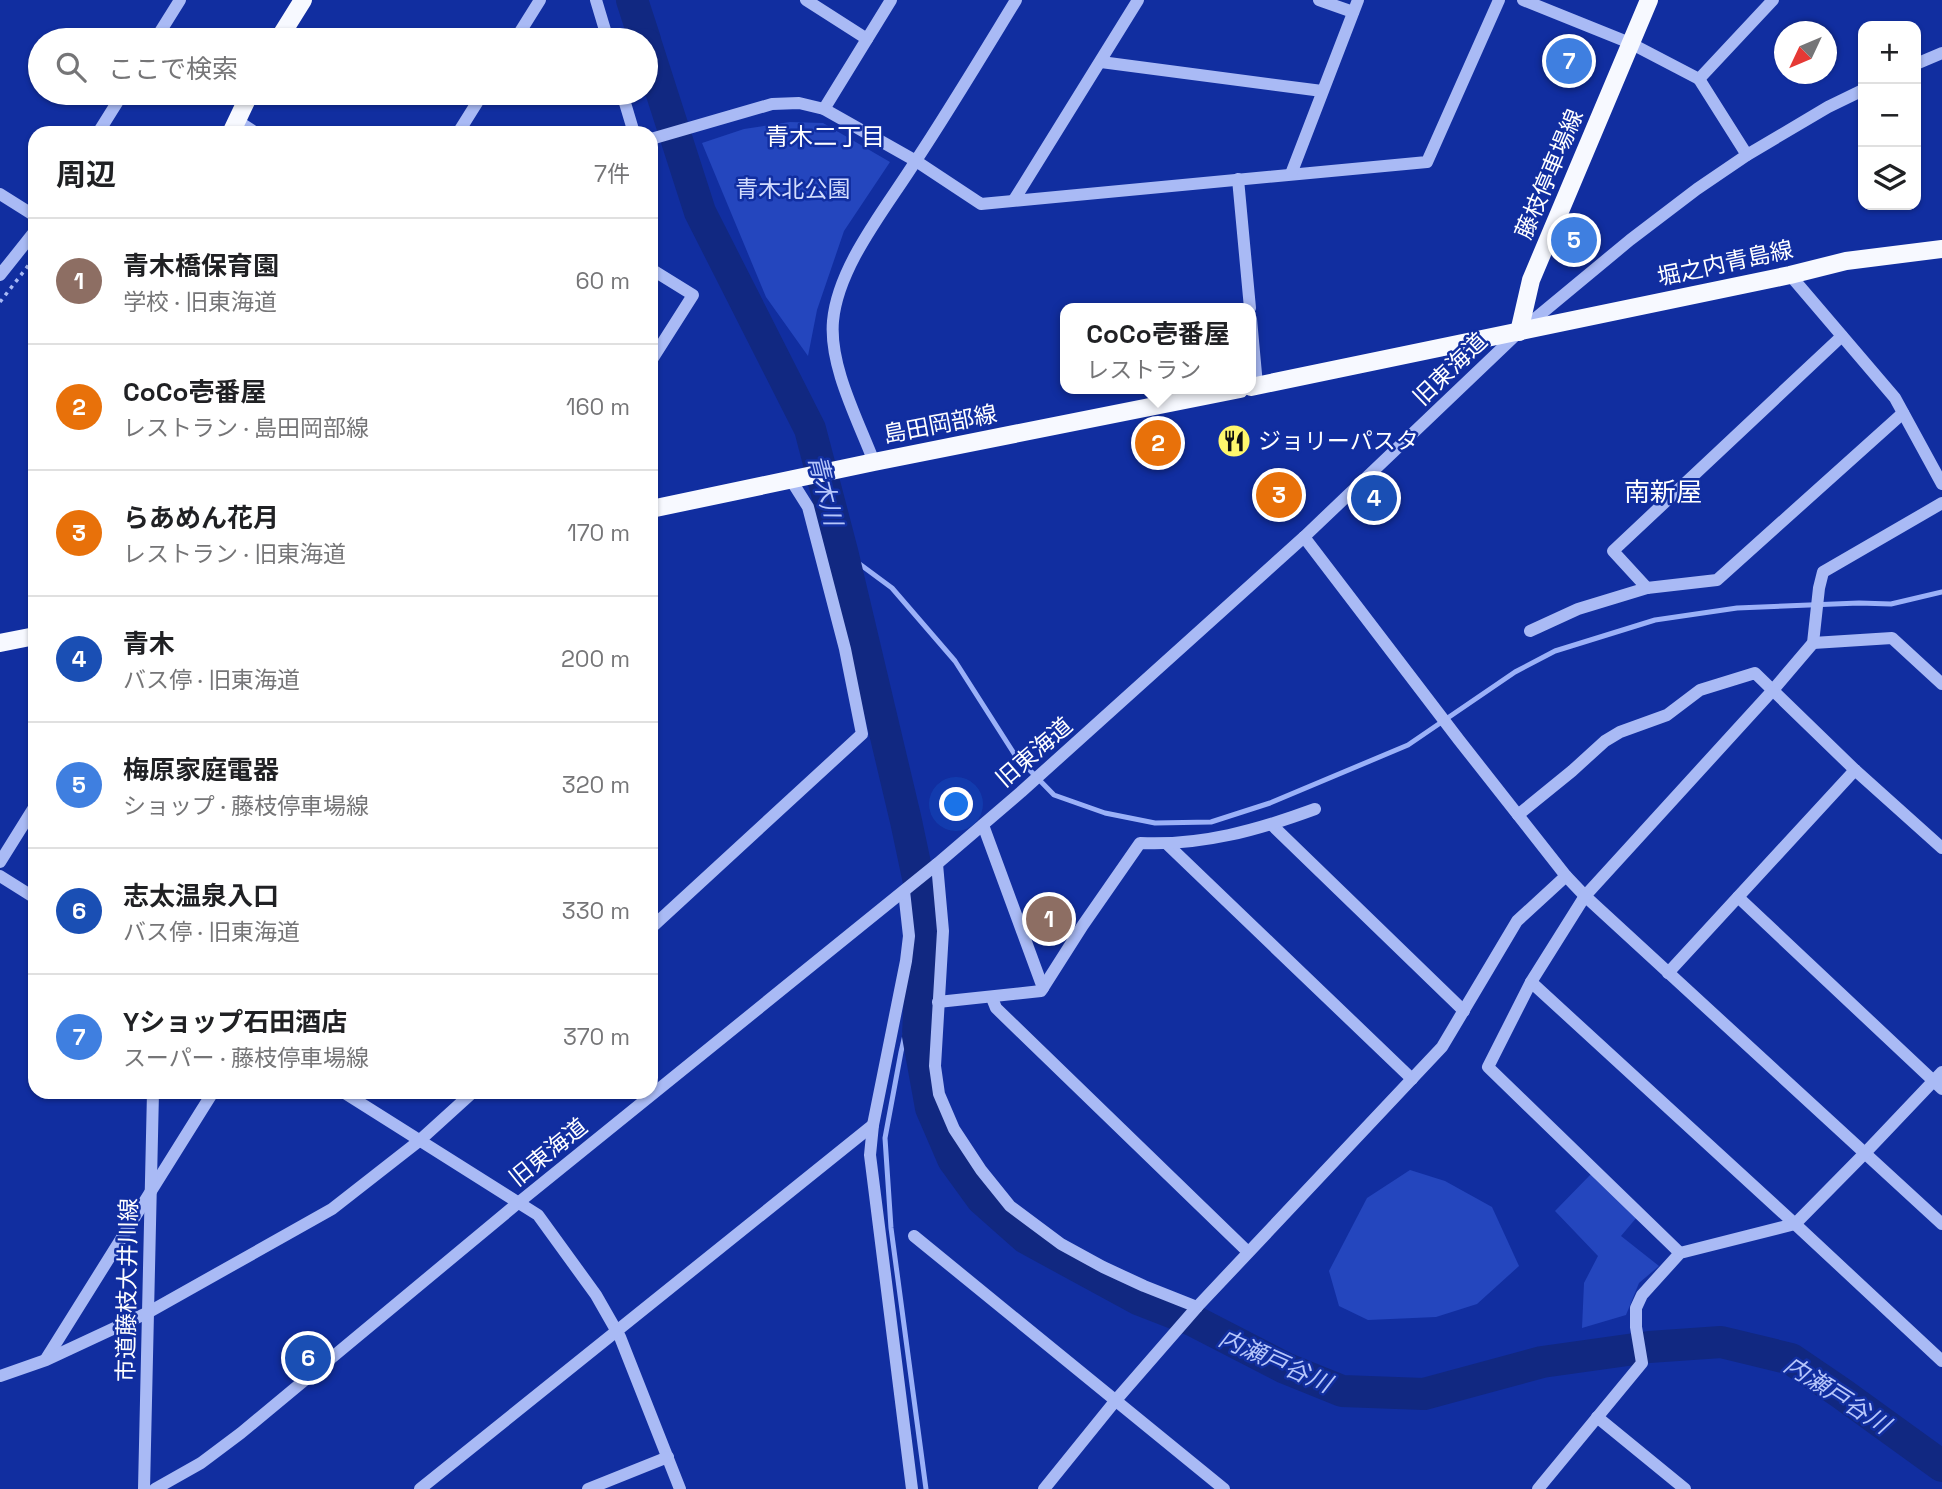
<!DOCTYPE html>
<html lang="ja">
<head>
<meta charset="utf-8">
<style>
	:root { --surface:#fff; --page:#f6f6f6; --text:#202124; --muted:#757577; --line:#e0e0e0; --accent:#0b8043 }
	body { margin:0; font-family:"Space Grotesk","Noto Sans JP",sans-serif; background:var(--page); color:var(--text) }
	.controls { position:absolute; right:21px; top:21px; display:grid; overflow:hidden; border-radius:14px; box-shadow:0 2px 5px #0004 }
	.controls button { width:63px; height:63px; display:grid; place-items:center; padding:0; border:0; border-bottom:2px solid var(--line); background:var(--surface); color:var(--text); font:35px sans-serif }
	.compass { position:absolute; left:1774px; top:21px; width:63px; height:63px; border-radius:50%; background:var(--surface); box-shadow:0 2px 5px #0004; rotate:226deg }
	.you { position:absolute; left:957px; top:805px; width:24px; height:24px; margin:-18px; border:5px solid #fff; border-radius:50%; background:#1a73e8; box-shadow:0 0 0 10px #1a73e833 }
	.badge { display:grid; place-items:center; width:46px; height:46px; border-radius:50%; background:var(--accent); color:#fff; font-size:23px; font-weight:700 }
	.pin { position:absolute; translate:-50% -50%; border:4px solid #fff; box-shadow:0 2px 7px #0006 }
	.popup { position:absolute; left:1060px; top:303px; width:196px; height:91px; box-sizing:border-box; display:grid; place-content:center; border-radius:14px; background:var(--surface); filter:drop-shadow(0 2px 5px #0005); font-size:23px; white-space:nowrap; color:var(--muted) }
	.popup b { font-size:26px; color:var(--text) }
	.popup::after { content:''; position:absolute; left:50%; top:100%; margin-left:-14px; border:14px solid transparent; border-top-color:var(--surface) }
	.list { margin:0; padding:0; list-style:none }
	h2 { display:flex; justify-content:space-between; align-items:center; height:91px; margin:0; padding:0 28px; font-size:30px }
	h2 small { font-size:23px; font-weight:400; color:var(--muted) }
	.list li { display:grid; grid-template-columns:46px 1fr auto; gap:21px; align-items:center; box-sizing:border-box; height:126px; padding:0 28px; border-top:2px solid var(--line) }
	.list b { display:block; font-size:26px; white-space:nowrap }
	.list p { margin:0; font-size:23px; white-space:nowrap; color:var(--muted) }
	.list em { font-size:23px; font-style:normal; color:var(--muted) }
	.icon { flex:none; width:38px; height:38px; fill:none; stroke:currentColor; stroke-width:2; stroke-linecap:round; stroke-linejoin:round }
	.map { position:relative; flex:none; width:1942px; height:1489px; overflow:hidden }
	.search { position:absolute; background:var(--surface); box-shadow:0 2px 5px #0004; left:28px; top:28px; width:630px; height:77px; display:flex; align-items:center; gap:18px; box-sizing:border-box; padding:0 24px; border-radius:38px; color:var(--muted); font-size:26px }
	.panel { position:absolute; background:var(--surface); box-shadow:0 2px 5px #0004; left:28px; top:126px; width:630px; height:973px; border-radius:21px }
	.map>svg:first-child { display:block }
</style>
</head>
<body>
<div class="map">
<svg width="1942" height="1489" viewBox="0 0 1942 1489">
	<rect width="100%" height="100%" fill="#112ea0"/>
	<g fill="#2446be">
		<path d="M790 122 823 123 890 162 844 231 817 310 808 356 766 297 702 143 744 129Z"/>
		<path d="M1410 1170 1445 1181 1492 1207 1519 1266 1477 1304 1436 1317 1368 1320 1339 1306 1329 1271 1367 1198Z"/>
		<path d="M1592 1173 1637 1217 1621 1236 1659 1266 1639 1283 1626 1315 1582 1328 1584 1283 1598 1256 1555 1211Z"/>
	</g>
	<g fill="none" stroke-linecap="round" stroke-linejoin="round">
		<g stroke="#9bb1f8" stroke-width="5">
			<path d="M842 551 892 588 955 661 1015 755 1054 795 1105 813 1155 823 1211 822 1270 803 1408 745 1515 672 1555 651 1655 620 1737 608 1859 603 1891 604 1942 592"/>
			<path d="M922 961 901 1052 885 1138 891 1228 926 1489"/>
		</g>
		<g stroke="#112881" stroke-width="32">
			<path d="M632 0 645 40"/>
			<path d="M646 44 700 212 810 429 842 551 906 821 924 906 918 1036 931 1108 953 1159 982 1199 1026 1238 1138 1299 1192 1320 1285 1368 1342 1391 1424 1394 1542 1362 1649 1347 1721 1342 1791 1359 1841 1393 1942 1466"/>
		</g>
		<path stroke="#a9baf5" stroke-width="3.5" stroke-dasharray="3.5 5" stroke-linecap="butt" d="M0 302 31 262"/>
		<g stroke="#a9baf5" stroke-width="12">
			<path d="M596 0 608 40"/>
			<path d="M806 0 867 39"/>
			<path d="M1319 0 1353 12"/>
			<path d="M1523 0 1630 43 1699 79 1773 0"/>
			<path d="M155 40 180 0"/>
			<path d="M515 40 540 0"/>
			<path d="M1101 62 1322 91"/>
			<path d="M1916 64 1942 53"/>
			<path d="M1699 79 1747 155"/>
			<path d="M622 93 634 133"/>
			<path d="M824 109 891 0"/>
			<path d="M236 120 256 133"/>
			<path d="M98 133 123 93"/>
			<path d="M458 133 483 93"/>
			<path d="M651 139 772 104 799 103 824 109 916 161 981 204 1427 162 1499 0"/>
			<path d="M1291 174 1358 0"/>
			<path d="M1238 179 1250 308"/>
			<path d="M0 194 35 216"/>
			<path d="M1014 200 1138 0"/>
			<path d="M651 269 693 295 651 361"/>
			<path d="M0 275 35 231"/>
			<path d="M1790 275 1895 398 1942 484"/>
			<path d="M1251 319 1257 385"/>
			<path d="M874 462C858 420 829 366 833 321 838 266 886 208 915 162 950 109 983 54 1016 0"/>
			<path d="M1304 537 1459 740 1566 876 1585 896 1942 1224"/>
			<path d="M1647 588 1613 551 1842 336"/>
			<path d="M1530 631 1578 609 1647 588 1717 580 1903 413"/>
			<path d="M1813 643 1892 638 1942 684"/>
			<path d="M1518 815 1572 771 1605 741 1620 732 1667 715 1700 690 1755 673 1855 770 1942 848"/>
			<path d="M983 825 1043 988"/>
			<path d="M1272 825 1464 1011"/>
			<path d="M1168 845 1412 1079"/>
			<path d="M0 862 35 806"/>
			<path d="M937 864 943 931 935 1066 939 1094 954 1129 981 1170 1010 1206 1061 1244 1103 1267 1144 1286 1197 1307"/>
			<path d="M0 876 35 898"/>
			<path d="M904 891 909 936 906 961 873 1125 870 1155 912 1489"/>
			<path d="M1738 897 1942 1089"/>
			<path d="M651 928 862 734 845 649 808 507 791 480"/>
			<path d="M1668 973 1855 770"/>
			<path d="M1531 982 1795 1224 1942 1361"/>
			<path d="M992 998 996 1008 1248 1252"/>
			<path d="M938 1002 1041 991 1083 925 1140 843C1201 846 1258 830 1315 809"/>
			<path d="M343 1092 538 1215 596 1295 620 1337 680 1489"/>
			<path d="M914 1236 1224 1489"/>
			<path d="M1680 1253 1488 1067 1531 982 1585 896 1773 690 1813 643 1819 588 1823 572 1942 503"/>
			<path d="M46 1359 213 1092"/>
			<path d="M0 1376 46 1360 149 1312 332 1209 419 1141 473 1092"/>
			<path d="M1597 1417 1685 1489"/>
			<path d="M144 1489 153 1092"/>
			<path d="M155 1489 201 1463 241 1433 518 1203 937 864 1021 792 1304 537 1519 332 1630 240 1697 189 1747 155 1828 107 1863 90"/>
			<path d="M420 1489 873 1125"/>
			<path d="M588 1489 668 1457"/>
			<path d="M1044 1489 1116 1400 1197 1307 1442 1047 1517 921 1566 876"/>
			<path d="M1538 1489 1642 1363 1636 1327V1308L1642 1295 1680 1253 1795 1224 1865 1153 1942 1072"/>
		</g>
		<g stroke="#f7f9ff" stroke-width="18">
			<path d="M278 40 303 0"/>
			<path d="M231 133 250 93"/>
			<path d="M1519 332 1531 280 1649 0"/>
			<path d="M1251 387 1790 275 1846 261 1942 249"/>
			<path d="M651 509 874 462 1240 389"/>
			<path d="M0 643 35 636"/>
		</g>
	</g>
	<defs>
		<symbol id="restaurant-disc" viewBox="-11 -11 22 22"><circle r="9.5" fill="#fff76d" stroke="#112ea0"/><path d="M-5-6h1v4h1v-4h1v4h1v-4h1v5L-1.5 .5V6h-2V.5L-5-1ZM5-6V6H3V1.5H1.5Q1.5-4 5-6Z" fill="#111"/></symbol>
	</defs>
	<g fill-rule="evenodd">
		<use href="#restaurant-disc" x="1215" y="422" width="38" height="38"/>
	</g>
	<g text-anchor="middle" stroke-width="5" stroke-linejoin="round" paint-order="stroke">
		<g font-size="23" fill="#fff" stroke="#112ea0">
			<text transform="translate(1549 174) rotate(-67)" y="8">藤枝停車場線</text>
			<text transform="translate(1725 263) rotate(-12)" y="8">堀之内青島線</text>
			<text transform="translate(1450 369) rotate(-44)" y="8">旧東海道</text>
			<text transform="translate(940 424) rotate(-11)" y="8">島田岡部線</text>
			<text transform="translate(1034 752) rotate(-41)" y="8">旧東海道</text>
			<text transform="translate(548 1152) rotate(-39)" y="8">旧東海道</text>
			<text transform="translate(127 1290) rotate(-89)" y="8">市道藤枝大井川線</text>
		</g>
		<g font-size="23" fill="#d2dcfe" stroke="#112ea0">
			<text x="793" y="197">青木北公園</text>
		</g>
		<g font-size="23" fill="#fff" stroke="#112ea0" text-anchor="start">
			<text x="1258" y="449">ジョリーパスタ</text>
		</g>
		<g font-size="24" fill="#fff" stroke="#112ea0">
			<text x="825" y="145">青木二丁目</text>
		</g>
		<g font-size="24" font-style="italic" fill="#b6c6fb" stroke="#112ea0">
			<text transform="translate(825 490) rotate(76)" y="8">青木川</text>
			<text transform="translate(1275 1361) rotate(24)" y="8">内瀬戸谷川</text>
			<text transform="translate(1837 1395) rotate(33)" y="8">内瀬戸谷川</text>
		</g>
		<g font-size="26" fill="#fff" stroke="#112ea0">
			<text x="1663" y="501">南新屋</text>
		</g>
	</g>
</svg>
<div class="controls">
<button>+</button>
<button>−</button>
<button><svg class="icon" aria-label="layers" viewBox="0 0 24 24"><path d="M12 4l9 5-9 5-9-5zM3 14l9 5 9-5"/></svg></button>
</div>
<svg class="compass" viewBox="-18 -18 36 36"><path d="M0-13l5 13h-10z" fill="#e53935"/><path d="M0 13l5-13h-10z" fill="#757577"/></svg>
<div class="you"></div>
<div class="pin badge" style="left:1049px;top:919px;background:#8d6e63">1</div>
<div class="pin badge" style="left:1158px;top:443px;background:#e8710a">2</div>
<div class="popup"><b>CoCo壱番屋</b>レストラン</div>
<div class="pin badge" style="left:1279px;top:495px;background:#e8710a">3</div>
<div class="pin badge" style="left:1374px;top:498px;background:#1a4fb4">4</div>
<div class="pin badge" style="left:1574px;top:240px;background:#3f7fe0">5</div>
<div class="pin badge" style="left:308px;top:1358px;background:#1a4fb4">6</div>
<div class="pin badge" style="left:1569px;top:61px;background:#3f7fe0">7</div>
<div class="search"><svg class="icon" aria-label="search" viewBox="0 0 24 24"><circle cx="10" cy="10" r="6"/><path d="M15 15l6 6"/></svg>ここで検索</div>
<section class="panel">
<h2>周辺<small>7件</small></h2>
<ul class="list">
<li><span class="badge" style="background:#8d6e63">1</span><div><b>青木橋保育園</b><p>学校 · 旧東海道</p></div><em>60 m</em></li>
<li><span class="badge" style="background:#e8710a">2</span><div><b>CoCo壱番屋</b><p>レストラン · 島田岡部線</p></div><em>160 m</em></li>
<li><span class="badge" style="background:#e8710a">3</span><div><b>らあめん花月</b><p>レストラン · 旧東海道</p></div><em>170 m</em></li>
<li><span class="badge" style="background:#1a4fb4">4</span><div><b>青木</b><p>バス停 · 旧東海道</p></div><em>200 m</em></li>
<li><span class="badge" style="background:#3f7fe0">5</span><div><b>梅原家庭電器</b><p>ショップ · 藤枝停車場線</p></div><em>320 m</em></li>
<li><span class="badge" style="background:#1a4fb4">6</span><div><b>志太温泉入口</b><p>バス停 · 旧東海道</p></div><em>330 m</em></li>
<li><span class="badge" style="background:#3f7fe0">7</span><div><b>Yショップ石田酒店</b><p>スーパー · 藤枝停車場線</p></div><em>370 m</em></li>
</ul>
</section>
</div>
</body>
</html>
